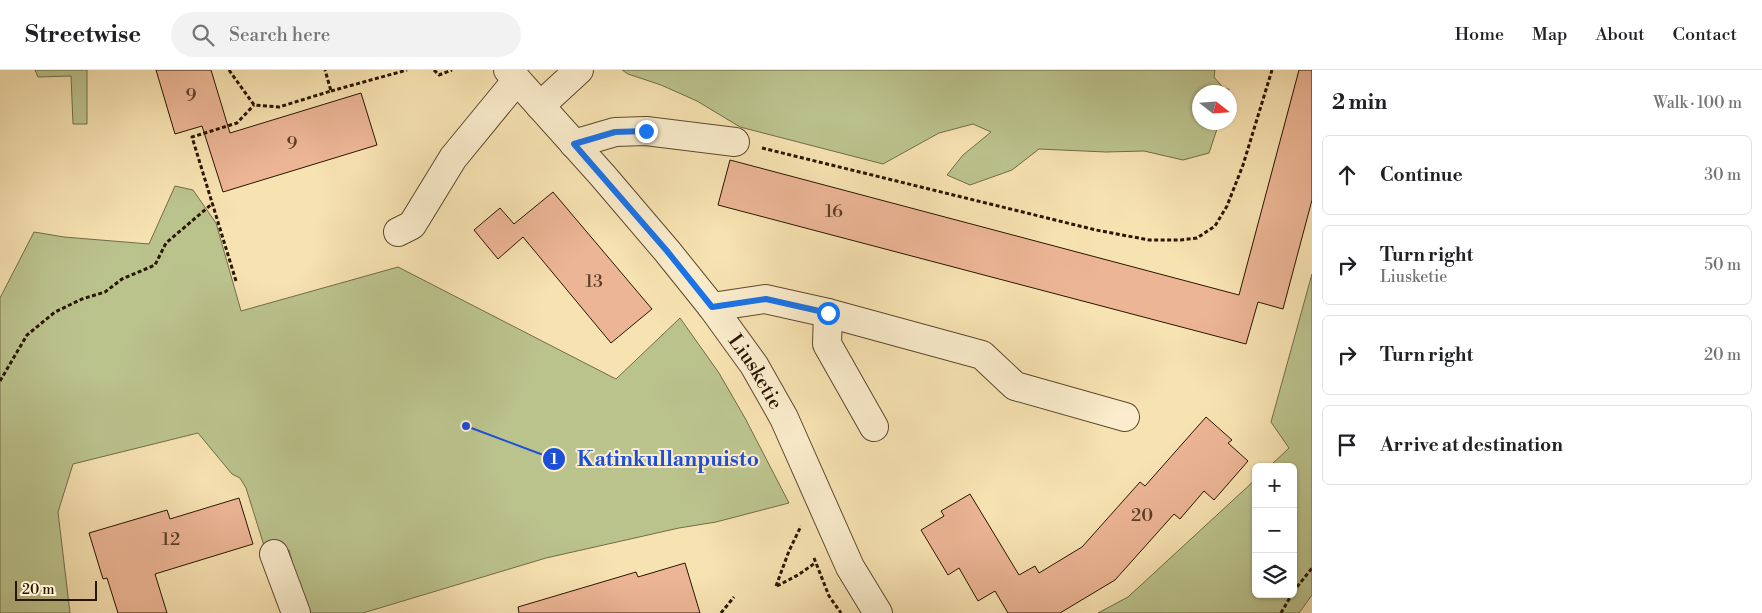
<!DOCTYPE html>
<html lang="en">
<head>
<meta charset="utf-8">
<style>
	:root { --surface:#fff; --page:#f2f2f2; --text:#202124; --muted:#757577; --line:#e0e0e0 }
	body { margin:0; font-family:"Libre Bodoni",serif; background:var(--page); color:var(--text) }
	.controls { position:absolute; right:15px; bottom:15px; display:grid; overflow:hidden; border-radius:8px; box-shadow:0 1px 4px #0004 }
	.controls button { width:45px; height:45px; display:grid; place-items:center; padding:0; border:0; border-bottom:1px solid var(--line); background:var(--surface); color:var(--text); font:25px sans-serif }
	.compass { position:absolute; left:1192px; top:15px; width:45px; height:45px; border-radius:50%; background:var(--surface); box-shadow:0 1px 4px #0004; rotate:107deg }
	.scale { position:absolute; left:15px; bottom:12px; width:82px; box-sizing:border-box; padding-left:5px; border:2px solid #291601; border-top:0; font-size:14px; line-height:18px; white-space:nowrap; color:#291601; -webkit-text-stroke:4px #faeccc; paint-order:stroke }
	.stop { position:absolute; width:15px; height:15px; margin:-11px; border:4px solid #1a73e8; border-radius:50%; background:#fff }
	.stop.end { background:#1a73e8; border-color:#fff; box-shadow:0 1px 5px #0008 }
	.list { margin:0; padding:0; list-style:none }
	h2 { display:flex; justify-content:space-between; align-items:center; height:65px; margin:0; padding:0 20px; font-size:21px }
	h2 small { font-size:16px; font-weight:400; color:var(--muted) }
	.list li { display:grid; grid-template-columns:32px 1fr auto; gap:15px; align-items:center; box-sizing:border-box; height:80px; margin:0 10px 10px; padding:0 10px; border:1px solid var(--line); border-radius:8px }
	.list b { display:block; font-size:19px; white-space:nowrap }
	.list p { margin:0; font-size:16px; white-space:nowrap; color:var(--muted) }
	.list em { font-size:16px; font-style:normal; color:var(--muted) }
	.icon { flex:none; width:28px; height:28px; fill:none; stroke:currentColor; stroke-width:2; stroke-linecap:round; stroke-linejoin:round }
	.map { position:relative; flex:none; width:1312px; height:543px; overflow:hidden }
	header { display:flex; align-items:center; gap:30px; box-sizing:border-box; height:70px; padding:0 25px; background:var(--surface); border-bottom:1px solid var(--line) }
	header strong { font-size:24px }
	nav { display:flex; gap:28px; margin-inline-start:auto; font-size:18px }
	.search { width:350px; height:45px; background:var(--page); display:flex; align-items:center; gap:12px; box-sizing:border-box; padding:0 18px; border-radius:28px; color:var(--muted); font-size:19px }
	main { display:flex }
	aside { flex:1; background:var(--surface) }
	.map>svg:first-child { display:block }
</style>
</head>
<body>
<header>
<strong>Streetwise</strong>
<div class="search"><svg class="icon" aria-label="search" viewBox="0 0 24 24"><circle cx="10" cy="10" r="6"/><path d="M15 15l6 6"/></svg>Search here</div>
<nav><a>Home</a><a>Map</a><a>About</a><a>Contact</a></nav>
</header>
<main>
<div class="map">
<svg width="1312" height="543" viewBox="0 0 1312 543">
	<rect width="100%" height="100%" fill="#f7e2b1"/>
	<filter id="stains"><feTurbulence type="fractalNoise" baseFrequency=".004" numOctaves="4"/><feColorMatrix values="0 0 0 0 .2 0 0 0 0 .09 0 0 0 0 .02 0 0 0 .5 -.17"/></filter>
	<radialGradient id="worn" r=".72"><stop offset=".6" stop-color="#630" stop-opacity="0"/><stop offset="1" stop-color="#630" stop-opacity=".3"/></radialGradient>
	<g fill="#bbc38d" stroke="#726c47">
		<path d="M35 0H87V54H73L71 6 38 7Z"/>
		<path d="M622 0H1215L1214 7 1224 19H1229L1228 22H1200V52L1219 53 1209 83 1183 90 1144 81 1106 82 1039 79 1012 100 970 115 947 105 963 85 991 62 973 54 939 63 883 94 740 57 697 31 661 15 628 4Z"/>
		<path d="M175 116 193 120 216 153 241 241 398 197 616 309 680 248 719 303 745 348 789 433 716 452 679 458 546 488 363 543H306L289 480 266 482 246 418 240 408 232 404 198 363 73 394 58 442 70 543H0V228L34 162 64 167 149 174Z"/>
		<path d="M1312 204V525L1299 543H1098L1128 527 1256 409V524H1293V397H1269L1289 378 1271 352Z"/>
	</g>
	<g fill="#ecb595" stroke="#291601">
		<path d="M156 0H211L230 63 361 23 377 75 223 122 202 56 175 64Z"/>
		<path d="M1299 0H1312V130L1283 239 1258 232 1246 274 718 135 730 90 1239 225Z"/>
		<path d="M553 122 652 239 611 273 523 167 498 189 474 160 500 138 514 154Z"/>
		<path d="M1206 347 1232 370 1228 373 1248 391 1214 430 1204 421 1180 449 1174 444 1115 510 1060 543H1008L995 521 978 531 959 498 948 505 921 460 944 446 941 441 970 424 1019 505 1035 496 1039 503 1082 477 1140 412 1145 416Z"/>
		<path d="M239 428 253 474 155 504 167 543H118L107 508 103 509 89 463 167 440 170 449Z"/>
		<path d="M685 493 700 543H519L518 537 636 502 638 507Z"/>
	</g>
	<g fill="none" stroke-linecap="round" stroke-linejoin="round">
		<defs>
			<g id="minor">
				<path id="s1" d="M508 0 603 106 667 181 712 237 754 295 784 348 850 497 878 543"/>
				<path d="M540 36 579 0"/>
				<path d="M574 74 615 62 646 61 735 72"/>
				<path d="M398 162 412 155 453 88 517 10"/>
				<path d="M712 237 765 229 828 243 982 285 1015 316 1125 347"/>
				<path d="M828 243 827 274 874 357"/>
				<path d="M274 484 296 543"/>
			</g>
		</defs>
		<use href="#minor" stroke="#5c492d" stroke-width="30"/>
		<g stroke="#291601" stroke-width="3" stroke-dasharray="4 2.5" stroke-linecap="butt">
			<path d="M229 0 254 35 279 37 331 21 325 0"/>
			<path d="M434 0 439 5 452 0"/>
			<path d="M331 21 407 0"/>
			<path d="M762 78 1096 160 1149 170H1181L1197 168 1215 156 1227 136 1243 95 1272 0"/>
			<path d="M236 211 192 67 237 53 254 35"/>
			<path d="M0 311 27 265 55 242 82 229 105 222 122 209 155 195 166 173 213 133"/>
			<path d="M814 488 829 526 841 543"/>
			<path d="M776 516 789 481 801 456"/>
			<path d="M777 516 798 505 815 493"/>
			<path d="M1293 522 1312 498"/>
			<path d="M721 543 734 527"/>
			<path d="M1281 543 1292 524"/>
		</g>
		<use href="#minor" stroke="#faeccc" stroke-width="28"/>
	</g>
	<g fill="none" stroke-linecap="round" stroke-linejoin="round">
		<path stroke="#1a73e8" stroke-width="6" d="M646 61 615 62 574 74 667 181 712 237 766 229 828 243"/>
	</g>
	<g text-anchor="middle" stroke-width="4" stroke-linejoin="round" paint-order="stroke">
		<g font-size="18" fill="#5a3e26">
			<text x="191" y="31">9</text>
			<text x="292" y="79">9</text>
			<text x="834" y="147">16</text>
			<text x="594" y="217">13</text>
			<text x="1142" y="451">20</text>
			<text x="171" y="475">12</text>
		</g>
		<g font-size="20" fill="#291601" stroke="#faeccc">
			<text dy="7" stroke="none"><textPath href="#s1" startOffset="391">Liusketie</textPath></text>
		</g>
	</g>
	<path fill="none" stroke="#1d4ed8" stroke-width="2" d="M466 356L554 389"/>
	<g fill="#1d4ed8" stroke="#faeccc" stroke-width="2">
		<circle cx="466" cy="356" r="5"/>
		<circle cx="554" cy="389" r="12"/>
	</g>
	<g font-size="15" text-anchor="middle" font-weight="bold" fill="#fff">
		<text x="554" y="394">1</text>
	</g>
	<g font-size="21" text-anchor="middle" font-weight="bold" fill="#1d4ed8" stroke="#faeccc" stroke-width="4" stroke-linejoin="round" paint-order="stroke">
		<text x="668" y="396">Katinkullanpuisto</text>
	</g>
	<rect width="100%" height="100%" filter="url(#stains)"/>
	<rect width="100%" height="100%" fill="url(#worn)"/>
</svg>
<div class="controls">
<button>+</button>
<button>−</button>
<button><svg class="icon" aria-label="layers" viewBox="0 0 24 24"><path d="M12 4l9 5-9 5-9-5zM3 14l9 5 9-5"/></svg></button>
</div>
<svg class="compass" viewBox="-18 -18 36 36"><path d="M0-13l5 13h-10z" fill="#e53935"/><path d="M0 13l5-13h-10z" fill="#757577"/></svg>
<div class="scale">20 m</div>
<div class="stop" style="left:828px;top:243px"></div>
<div class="stop end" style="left:646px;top:61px"></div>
</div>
<aside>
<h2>2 min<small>Walk · 100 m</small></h2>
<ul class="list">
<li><svg class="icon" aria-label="ahead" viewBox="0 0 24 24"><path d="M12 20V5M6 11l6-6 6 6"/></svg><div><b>Continue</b></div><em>30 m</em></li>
<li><svg class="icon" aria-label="right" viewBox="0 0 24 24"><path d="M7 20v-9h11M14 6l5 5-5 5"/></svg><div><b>Turn right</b><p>Liusketie</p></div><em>50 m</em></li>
<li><svg class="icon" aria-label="right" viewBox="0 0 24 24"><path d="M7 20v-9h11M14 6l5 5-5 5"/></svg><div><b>Turn right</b></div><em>20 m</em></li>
<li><svg class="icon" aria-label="arrive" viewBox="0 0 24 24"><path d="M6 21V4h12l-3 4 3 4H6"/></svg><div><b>Arrive at destination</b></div></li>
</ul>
</aside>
</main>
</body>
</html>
